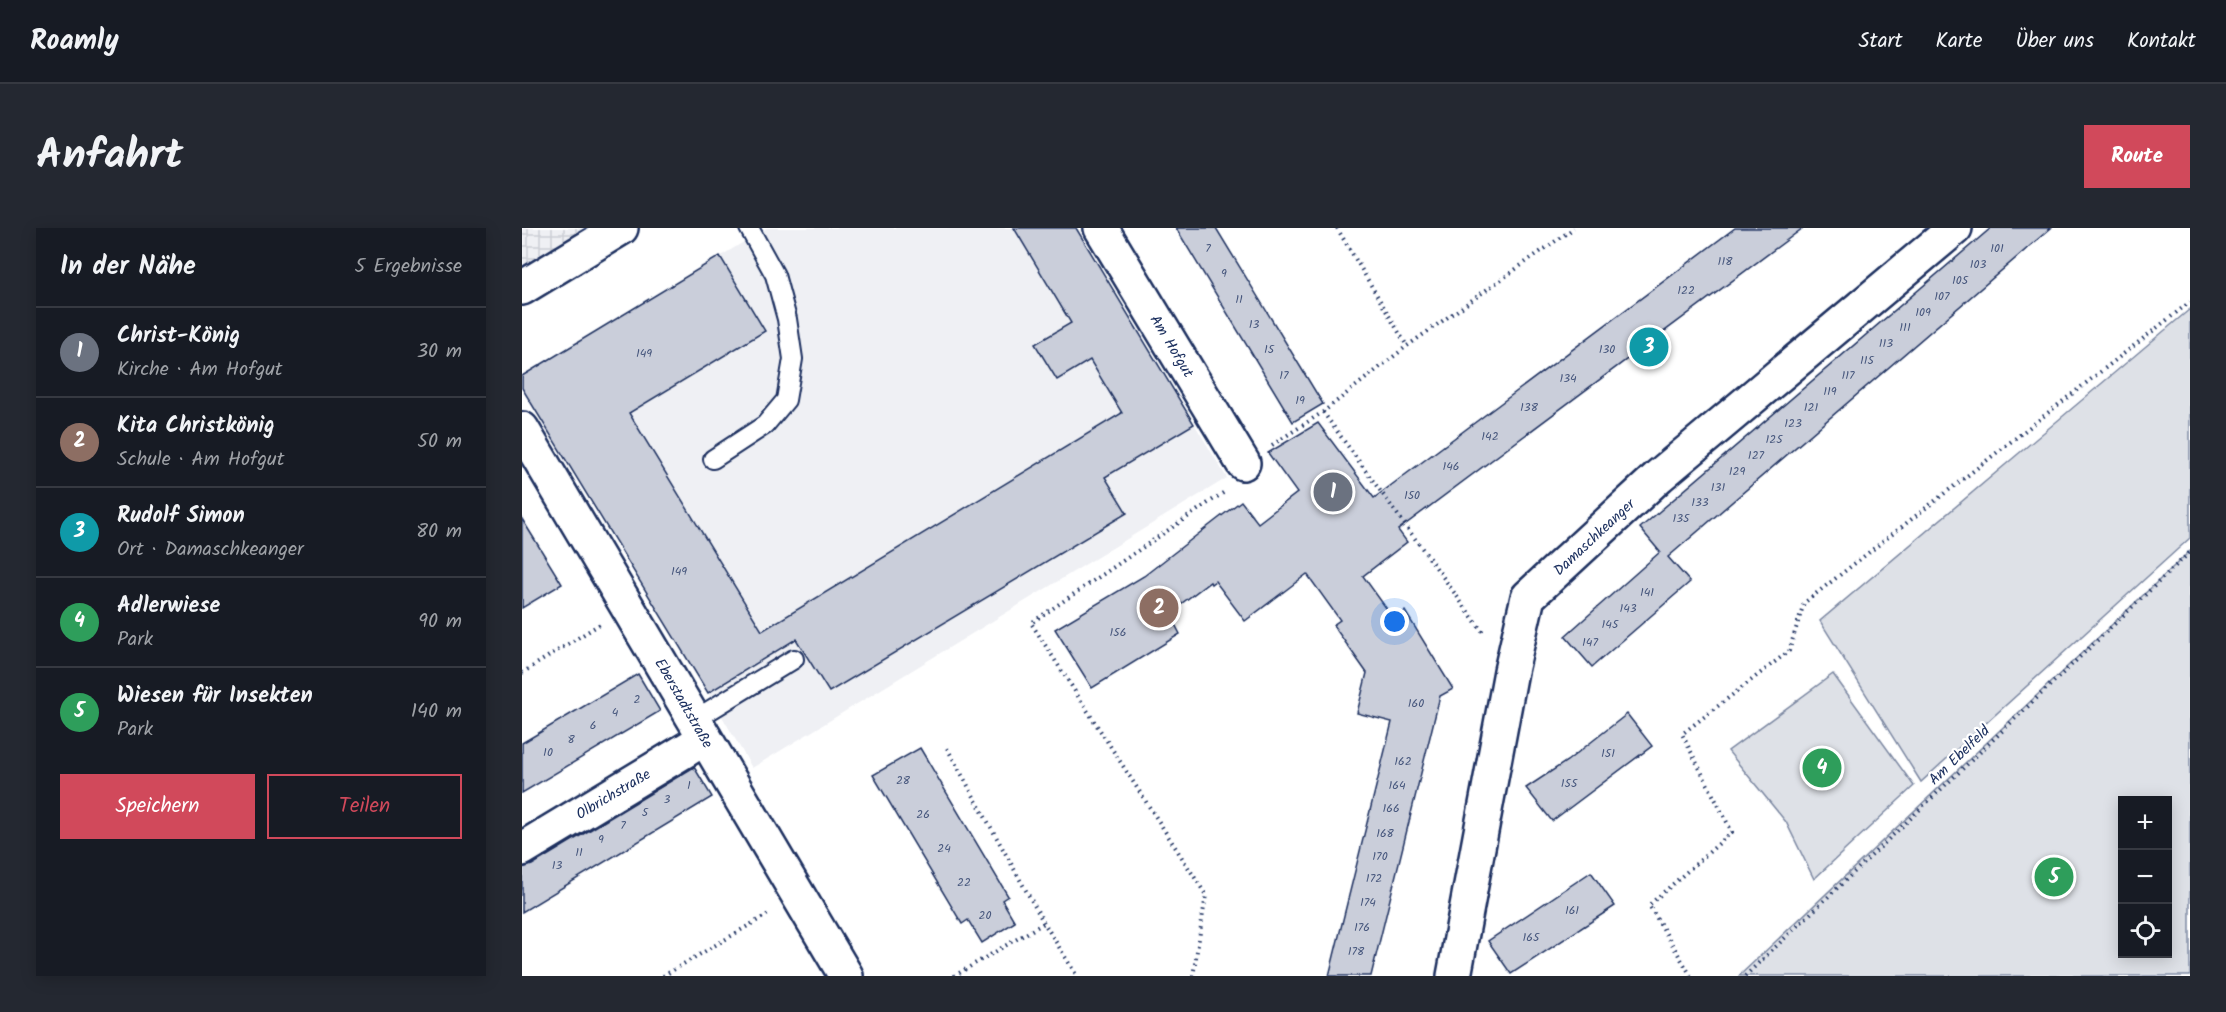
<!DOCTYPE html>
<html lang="de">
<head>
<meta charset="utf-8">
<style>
	:root { --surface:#171b24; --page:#242831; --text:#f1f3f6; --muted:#9ea1a6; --line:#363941; --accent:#d1495b }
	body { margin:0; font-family:Kalam,sans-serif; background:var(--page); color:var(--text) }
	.controls { position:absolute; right:18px; bottom:18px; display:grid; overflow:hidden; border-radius:0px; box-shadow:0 3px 15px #0003 }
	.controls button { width:54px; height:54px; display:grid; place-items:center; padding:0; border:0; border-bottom:2px solid var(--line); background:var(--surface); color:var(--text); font:30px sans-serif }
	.you { position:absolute; left:873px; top:394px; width:21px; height:21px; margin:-15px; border:4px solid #fff; border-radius:50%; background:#1a73e8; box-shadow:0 0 0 9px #1a73e833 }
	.badge { display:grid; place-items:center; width:39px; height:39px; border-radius:50%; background:var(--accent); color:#fff; font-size:20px; font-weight:700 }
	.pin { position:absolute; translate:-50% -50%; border:3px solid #fff; box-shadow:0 2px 6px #0006 }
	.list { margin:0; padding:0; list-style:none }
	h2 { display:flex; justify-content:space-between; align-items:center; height:78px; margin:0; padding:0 24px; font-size:26px }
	h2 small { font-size:20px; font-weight:400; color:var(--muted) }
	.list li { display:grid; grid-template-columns:39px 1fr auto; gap:18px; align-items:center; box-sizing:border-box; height:90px; padding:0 24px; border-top:2px solid var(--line) }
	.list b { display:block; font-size:22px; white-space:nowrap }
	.list p { margin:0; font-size:20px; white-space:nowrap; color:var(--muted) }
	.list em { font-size:20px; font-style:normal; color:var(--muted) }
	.actions { display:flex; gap:12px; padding:18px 24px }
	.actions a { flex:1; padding:14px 0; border:2px solid var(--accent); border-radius:0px; text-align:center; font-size:21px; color:var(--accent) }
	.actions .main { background:var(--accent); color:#fff }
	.icon { flex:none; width:33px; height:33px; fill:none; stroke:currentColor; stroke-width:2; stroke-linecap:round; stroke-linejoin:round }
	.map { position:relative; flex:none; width:1668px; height:748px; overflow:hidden; border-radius:0px }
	header { display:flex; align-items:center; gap:36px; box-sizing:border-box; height:84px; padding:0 30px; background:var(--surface); border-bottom:2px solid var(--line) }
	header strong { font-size:28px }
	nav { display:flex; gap:33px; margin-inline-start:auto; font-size:21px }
	.intro { display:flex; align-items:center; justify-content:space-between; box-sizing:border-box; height:144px; padding:0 36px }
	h1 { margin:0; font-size:42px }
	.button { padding:15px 27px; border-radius:0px; background:var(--accent); color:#fff; font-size:21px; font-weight:700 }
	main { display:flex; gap:36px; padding:0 36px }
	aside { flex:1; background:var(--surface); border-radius:0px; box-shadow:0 3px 15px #0003 }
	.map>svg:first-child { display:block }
</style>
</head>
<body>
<header>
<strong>Roamly</strong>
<nav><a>Start</a><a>Karte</a><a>Über uns</a><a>Kontakt</a></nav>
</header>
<div class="intro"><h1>Anfahrt</h1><a class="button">Route</a></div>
<main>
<aside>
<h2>In der Nähe<small>5 Ergebnisse</small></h2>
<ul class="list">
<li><span class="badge" style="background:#6b7280">1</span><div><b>Christ-König</b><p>Kirche · Am Hofgut</p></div><em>30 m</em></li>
<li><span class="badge" style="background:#8d6e63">2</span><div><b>Kita Christkönig</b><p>Schule · Am Hofgut</p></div><em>50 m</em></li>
<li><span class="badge" style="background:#0f9aa8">3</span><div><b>Rudolf Simon</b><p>Ort · Damaschkeanger</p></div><em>80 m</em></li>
<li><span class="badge" style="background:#2e9e5b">4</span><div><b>Adlerwiese</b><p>Park</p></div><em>90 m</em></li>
<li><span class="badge" style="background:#2e9e5b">5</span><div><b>Wiesen für Insekten</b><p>Park</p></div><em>140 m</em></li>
</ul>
<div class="actions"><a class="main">Speichern</a><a>Teilen</a></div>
</aside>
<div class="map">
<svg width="1668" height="748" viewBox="0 0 1668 748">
	<defs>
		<pattern id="industrial-grid" width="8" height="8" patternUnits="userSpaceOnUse" patternTransform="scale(1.5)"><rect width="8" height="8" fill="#eff0f4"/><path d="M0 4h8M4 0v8" fill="none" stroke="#ccced4"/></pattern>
	</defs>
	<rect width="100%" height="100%" fill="#fff"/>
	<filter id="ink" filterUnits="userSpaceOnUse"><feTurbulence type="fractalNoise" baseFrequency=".0167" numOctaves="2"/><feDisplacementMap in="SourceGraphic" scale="12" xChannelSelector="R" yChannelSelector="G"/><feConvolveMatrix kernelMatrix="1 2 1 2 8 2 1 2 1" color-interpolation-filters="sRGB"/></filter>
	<g filter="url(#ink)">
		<path fill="#eff0f4" d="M245 0H554L705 250 230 540 194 478 0 160V148Z"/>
		<path fill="url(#industrial-grid)" d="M0 0H105L0 61Z"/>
		<g fill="#dee1e7" stroke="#7c88a2" stroke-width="1.5" fill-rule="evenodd">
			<path d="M1668 81V310L1399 554 1298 393Z"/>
			<path d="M1668 323V748H1217ZM1600 572H1646V726H1600Z"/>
			<path d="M1311 446 1392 558 1292 651 1264 594 1206 523Z"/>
		</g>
		<g fill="#caceda" stroke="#1b2f5e" stroke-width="1.5">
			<path d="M492 0H554L672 196 583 249 605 285 307 464 274 411 186 465 0 160V148L198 28 243 103 107 185 240 403 600 185 568 132 535 152 513 116 549 95Z"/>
			<path d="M654 0H694L801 176 771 194Z"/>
			<path d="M1213 0H1281L876 302 885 314 841 348 872 391 883 383 931 461 918 468 849 748H807L870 494 835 485 845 445 811 397 818 392 785 346 723 393 693 353 689 356 688 354 647 385 658 406 570 460 533 401 622 348 719 273 736 295 775 265 746 225 796 195 852 270Z"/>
			<path d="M1469 0H1529L1146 329 1168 354 1070 439 1043 408 1138 324 1118 300Z"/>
			<path d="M0 291 40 356 0 380Z"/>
			<path d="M116 446 138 483 0 565V515Z"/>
			<path d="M1105 486 1130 518 1030 593 1004 560 1045 533Z"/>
			<path d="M398 520 486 668 480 672 493 694 460 715 446 692 440 696 351 547Z"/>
			<path d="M172 539 190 569 0 684V640L10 637Z"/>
			<path d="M1069 644 1093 678 989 746 966 713Z"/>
		</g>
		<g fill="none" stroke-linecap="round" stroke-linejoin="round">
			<defs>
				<g id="lane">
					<path d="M191 231 243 197 264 172 271 131 265 91 253 47 227 0"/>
					<path d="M172 492 272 431"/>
				</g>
				<g id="street">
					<path d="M579 0 721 235"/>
					<path d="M0 201 324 748"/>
					<path d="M0 621 182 511"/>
					<path d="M932 748 989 443 1006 369 1137 248 1433 0"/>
				</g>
				<path id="secondary" d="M0 60 99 0"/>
			</defs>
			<use href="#lane" stroke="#1b2f5e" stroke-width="22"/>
			<use href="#street" stroke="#1b2f5e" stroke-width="38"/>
			<use href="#secondary" stroke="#1b2f5e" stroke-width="38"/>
			<g stroke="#1b2f5e" stroke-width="4" stroke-dasharray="1.5 4.5" stroke-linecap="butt">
				<path d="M815 0 885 118"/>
				<path d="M801 184 963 407"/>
				<path d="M750 217 801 184 885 118 1052 0"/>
				<path d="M0 445 78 396"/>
				<path d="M425 520 522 695 555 748"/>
				<path d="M141 748 248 685"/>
				<path d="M432 748 522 695"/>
				<path d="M671 748 684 667 509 395 704 263"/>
				<path d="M1169 748 1127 677 1210 604 1160 506 1267 423 1282 375 1668 74"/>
				<path d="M1223 748 1668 324"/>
			</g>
			<use href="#lane" stroke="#fff" stroke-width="18"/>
			<use href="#street" stroke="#fff" stroke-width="33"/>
			<use href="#secondary" stroke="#fff" stroke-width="33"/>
		</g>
	</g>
	<g text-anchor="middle" stroke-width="4.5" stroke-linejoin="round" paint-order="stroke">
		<g font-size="12" fill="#47577d">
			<text x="686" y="24">7</text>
			<text x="1475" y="24">101</text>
			<text x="1203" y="37">118</text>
			<text x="1456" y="40">103</text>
			<text x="702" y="49">9</text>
			<text x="1438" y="56">105</text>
			<text x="1164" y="66">122</text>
			<text x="1420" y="72">107</text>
			<text x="717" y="75">11</text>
			<text x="1401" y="88">109</text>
			<text x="732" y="100">13</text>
			<text x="1383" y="103">111</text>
			<text x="1364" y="119">113</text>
			<text x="747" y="125">15</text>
			<text x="1085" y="125">130</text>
			<text x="122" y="129">149</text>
			<text x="1345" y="136">115</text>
			<text x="762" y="151">17</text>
			<text x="1326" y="151">117</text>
			<text x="1046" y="154">134</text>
			<text x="1308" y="167">119</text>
			<text x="778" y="176">19</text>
			<text x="1007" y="183">138</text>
			<text x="1289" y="183">121</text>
			<text x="1271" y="199">123</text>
			<text x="968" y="212">142</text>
			<text x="1252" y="215">125</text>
			<text x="1234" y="231">127</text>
			<text x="929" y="242">146</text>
			<text x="1215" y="247">129</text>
			<text x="1196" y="263">131</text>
			<text x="890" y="271">150</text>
			<text x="1178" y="278">133</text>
			<text x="1159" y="294">135</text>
			<text x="157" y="347">149</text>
			<text x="1125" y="368">141</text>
			<text x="1106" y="384">143</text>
			<text x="1088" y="400">145</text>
			<text x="596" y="408">156</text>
			<text x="1068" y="418">147</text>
			<text x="115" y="475">2</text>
			<text x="894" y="479">160</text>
			<text x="93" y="488">4</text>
			<text x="71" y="501">6</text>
			<text x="49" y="515">8</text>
			<text x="26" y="528">10</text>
			<text x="1086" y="529">151</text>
			<text x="881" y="537">162</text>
			<text x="381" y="556">28</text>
			<text x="1047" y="559">155</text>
			<text x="167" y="561">1</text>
			<text x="875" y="561">164</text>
			<text x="145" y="575">3</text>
			<text x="869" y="584">166</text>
			<text x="123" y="588">5</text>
			<text x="401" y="590">26</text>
			<text x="101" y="601">7</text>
			<text x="863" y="609">168</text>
			<text x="79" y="615">9</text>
			<text x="422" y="624">24</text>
			<text x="57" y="628">11</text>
			<text x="858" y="632">170</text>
			<text x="35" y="641">13</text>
			<text x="852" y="654">172</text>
			<text x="442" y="658">22</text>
			<text x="846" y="678">174</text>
			<text x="1050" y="686">161</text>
			<text x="463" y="691">20</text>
			<text x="840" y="703">176</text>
			<text x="1009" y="713">165</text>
			<text x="834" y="727">178</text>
		</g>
		<g font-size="15" fill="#1b2f5e" stroke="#fff">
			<text transform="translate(650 118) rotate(59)" y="5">Am Hofgut</text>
			<text transform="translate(1072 309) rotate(-43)" y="5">Damaschkeanger</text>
			<text transform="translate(162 475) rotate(60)" y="5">Eberstadtstraße</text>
			<text transform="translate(1437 527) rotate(-44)" y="5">Am Ebelfeld</text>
			<text transform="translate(91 566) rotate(-31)" y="5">Olbrichstraße</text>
		</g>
	</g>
</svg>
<div class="controls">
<button>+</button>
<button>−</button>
<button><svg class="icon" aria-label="locate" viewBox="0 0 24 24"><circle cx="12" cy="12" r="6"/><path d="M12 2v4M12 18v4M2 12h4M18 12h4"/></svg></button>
</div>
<div class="you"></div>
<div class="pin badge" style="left:811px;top:264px;background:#6b7280">1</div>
<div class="pin badge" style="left:637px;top:380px;background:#8d6e63">2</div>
<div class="pin badge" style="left:1127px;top:119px;background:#0f9aa8">3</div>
<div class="pin badge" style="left:1300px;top:540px;background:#2e9e5b">4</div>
<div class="pin badge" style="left:1532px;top:649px;background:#2e9e5b">5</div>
</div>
</main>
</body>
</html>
